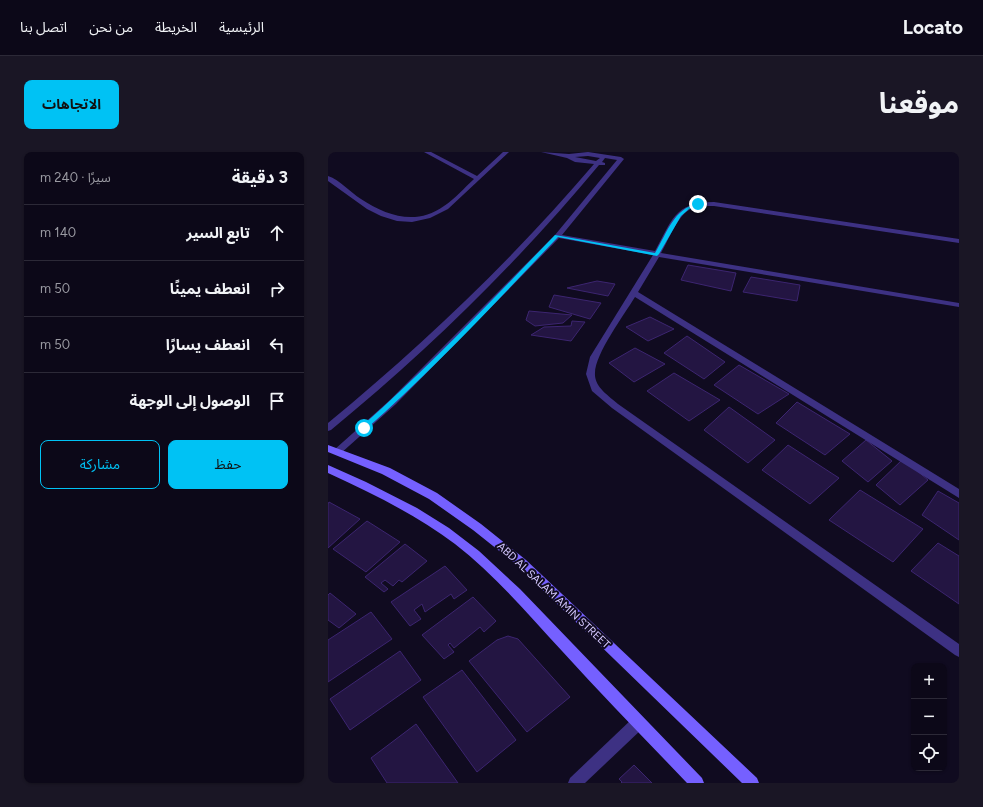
<!DOCTYPE html>
<html lang="ar">
<head>
<meta charset="utf-8">
<style>
	:root { --surface:#0c0818; --page:#1a1625; --text:#f1f3f6; --muted:#9a9aa2; --line:#2c2937; --accent:#00c2f4 }
	body { margin:0; font-family:Figtree,"Noto Sans Arabic",sans-serif; background:var(--page); color:var(--text); direction:rtl }
	.controls { position:absolute; right:12px; bottom:12px; display:grid; overflow:hidden; border-radius:8px; box-shadow:0 1px 3px #0004 }
	.controls button { width:36px; height:36px; display:grid; place-items:center; padding:0; border:0; border-bottom:1px solid var(--line); background:var(--surface); color:var(--text); font:20px sans-serif }
	.stop { position:absolute; width:12px; height:12px; margin:-9px; border:3px solid #00c2f4; border-radius:50%; background:#fff }
	.stop.end { background:#00c2f4; border-color:#fff; box-shadow:0 1px 4px #0008 }
	.list { margin:0; padding:0; list-style:none }
	h2 { display:flex; justify-content:space-between; align-items:center; height:52px; margin:0; padding:0 16px; font-size:17px }
	h2 small { font-size:13px; font-weight:400; color:var(--muted) }
	.list li { display:grid; grid-template-columns:26px 1fr auto; gap:12px; align-items:center; box-sizing:border-box; height:56px; padding:0 16px; border-top:1px solid var(--line) }
	.list b { display:block; font-size:15px; white-space:nowrap }
	.list em { font-size:13px; font-style:normal; color:var(--muted) }
	.actions { display:flex; gap:8px; padding:12px 16px }
	.actions a { flex:1; padding:9px 0; border:1px solid var(--accent); border-radius:8px; text-align:center; font-size:14px; color:var(--accent) }
	.actions .main { background:var(--accent); color:#111 }
	.icon { flex:none; width:22px; height:22px; fill:none; stroke:currentColor; stroke-width:2; stroke-linecap:round; stroke-linejoin:round }
	.map { position:relative; flex:none; width:631px; height:631px; overflow:hidden; direction:ltr; border-radius:8px }
	header { display:flex; align-items:center; gap:24px; box-sizing:border-box; height:56px; padding:0 20px; background:var(--surface); border-bottom:1px solid var(--line) }
	header strong { font-size:19px }
	nav { display:flex; gap:22px; margin-inline-start:auto; font-size:14px }
	.intro { display:flex; align-items:center; justify-content:space-between; box-sizing:border-box; height:96px; padding:0 24px }
	h1 { margin:0; font-size:28px }
	.button { padding:10px 18px; border-radius:8px; background:var(--accent); color:#111; font-size:14px; font-weight:700 }
	main { display:flex; gap:24px; padding:0 24px }
	aside { flex:1; background:var(--surface); border-radius:8px; box-shadow:0 1px 3px #0004 }
	.map>svg:first-child { display:block }
</style>
</head>
<body>
<header>
<strong>Locato</strong>
<nav><a>الرئيسية</a><a>الخريطة</a><a>من نحن</a><a>اتصل بنا</a></nav>
</header>
<div class="intro"><h1>موقعنا</h1><a class="button">الاتجاهات</a></div>
<main>
<div class="map">
<svg width="631" height="631" viewBox="0 0 631 631">
	<rect width="100%" height="100%" fill="#100b20"/>
	<g fill="#231542" stroke="#3c2570">
		<path d="M360 113 408 121 403 139 353 128Z"/>
		<path d="M423 125 472 133 469 149 415 140Z"/>
		<path d="M269 129 287 132 280 144 239 136Z"/>
		<path d="M226 143 273 151 262 167 221 155Z"/>
		<path d="M201 159 244 163 235 171 207 174 198 168Z"/>
		<path d="M322 165 346 177 320 189 298 175Z"/>
		<path d="M244 169 257 170 243 189 203 183 216 175 243 174Z"/>
		<path d="M359 184 397 210 376 227 336 201Z"/>
		<path d="M307 196 337 212 306 230 281 211Z"/>
		<path d="M411 213 461 242 430 262 386 233Z"/>
		<path d="M346 221 392 248 361 269 319 239Z"/>
		<path d="M469 250 522 282 497 303 448 271Z"/>
		<path d="M401 255 447 288 420 311 376 278Z"/>
		<path d="M538 288 564 309 540 330 514 309Z"/>
		<path d="M460 293 511 326 482 352 434 318Z"/>
		<path d="M575 307 600 328 572 353 548 333Z"/>
		<path d="M532 338 595 377 565 410 501 368Z"/>
		<path d="M610 339 631 351V388L594 363Z"/>
		<path d="M1 350 32 367 0 396V352Z"/>
		<path d="M39 369 72 390 38 420 5 397Z"/>
		<path d="M610 391 631 404V452L583 419Z"/>
		<path d="M77 392 99 409 74 430 71 428 65 434 57 428 53 431 60 437 56 440 37 425Z"/>
		<path d="M117 414 139 438 126 447 123 442 97 460 94 452 86 458 93 467 82 474 63 450Z"/>
		<path d="M2 441 28 462 11 476 0 468V443Z"/>
		<path d="M145 445 168 469 156 480 152 475 126 496 122 491 120 493 126 500 116 507 94 483Z"/>
		<path d="M43 460 64 487 0 530V488Z"/>
		<path d="M180 484 190 487 242 545 199 580 141 509 169 488Z"/>
		<path d="M72 499 93 528 22 578 2 547Z"/>
		<path d="M134 518 188 588 149 620 95 545Z"/>
		<path d="M88 572 130 631H59L43 606Z"/>
		<path d="M306 613 324 631H293L294 630 291 627Z"/>
	</g>
	<g fill="none" stroke-linecap="round" stroke-linejoin="round">
		<g fill="#3d3183" fill-rule="evenodd">
			<path d="M96 0H103L149 24 175 0H181L120 57 102 66 84 70 69 69 53 64 39 57 0 29V24C12 28 22 40 33 47 59 64 88 74 116 54 127 47 136 36 146 27Z"/>
			<path d="M213 0 241 2 260 0 293 5 296 7 234 83 327 99C344 69 346 50 386 50L631 87V91L386 54C378 54 368 53 361 58 349 65 340 89 333 101L631 151V155L331 105 310 140 631 337V346L307 145C296 163 267 202 267 221 266 235 281 244 290 252L631 492V505L627 503 284 256 264 239 258 222 262 205 325 103 231 86 68 252 12 302H6L4 300 6 298 62 248 227 83 289 8 277 6 274 10 277 11V13H271C190 110 101 198 3 278L0 279V271C96 192 185 107 266 12L247 10 239 6ZM260 4 272 6 268 9 247 5Z"/>
			<path d="M310 564 315 566 317 571 315 576 257 631H240L242 626 305 566Z"/>
		</g>
		<g fill="#7560ff" fill-rule="evenodd">
			<path d="M0 293 62 316 109 341 153 372 198 408 429 626 431 631H414L190 414 145 378 101 347 54 322 0 300Z"/>
			<path d="M0 313 38 330 89 356 121 376 151 399 192 437 374 626 376 631H359C317 587 275 544 234 499 200 462 167 423 127 392 88 363 44 341 0 321Z"/>
		</g>
	</g>
	<path fill="#00c2f4" d="M370 51 372 53 361 57 353 64 331 102 329 104 230 85C167 151 106 217 38 277H34V274C102 214 164 148 227 83L327 101C340 79 345 58 370 51Z"/>
	<g text-anchor="middle" stroke-width="4" stroke-linejoin="round" paint-order="stroke">
		<g font-size="11" fill="#d5c9ff" stroke="#100b20">
			<text transform="translate(226 443) rotate(43)" y="4">ABD AL SALAM AMIN STREET</text>
		</g>
	</g>
</svg>
<div class="controls">
<button>+</button>
<button>−</button>
<button><svg class="icon" aria-label="locate" viewBox="0 0 24 24"><circle cx="12" cy="12" r="6"/><path d="M12 2v4M12 18v4M2 12h4M18 12h4"/></svg></button>
</div>
<div class="stop" style="left:36px;top:276px"></div>
<div class="stop end" style="left:370px;top:52px"></div>
</div>
<aside>
<h2>3 دقيقة<small>سيرًا · 240 m</small></h2>
<ul class="list">
<li><svg class="icon" aria-label="ahead" viewBox="0 0 24 24"><path d="M12 20V5M6 11l6-6 6 6"/></svg><div><b>تابع السير</b></div><em>140 m</em></li>
<li><svg class="icon" aria-label="right" viewBox="0 0 24 24"><path d="M7 20v-9h11M14 6l5 5-5 5"/></svg><div><b>انعطف يمينًا</b></div><em>50 m</em></li>
<li><svg class="icon" aria-label="left" viewBox="0 0 24 24"><path d="M17 20v-9H6M10 6l-5 5 5 5"/></svg><div><b>انعطف يسارًا</b></div><em>50 m</em></li>
<li><svg class="icon" aria-label="arrive" viewBox="0 0 24 24"><path d="M6 21V4h12l-3 4 3 4H6"/></svg><div><b>الوصول إلى الوجهة</b></div></li>
</ul>
<div class="actions"><a class="main">حفظ</a><a>مشاركة</a></div>
</aside>
</main>
</body>
</html>
